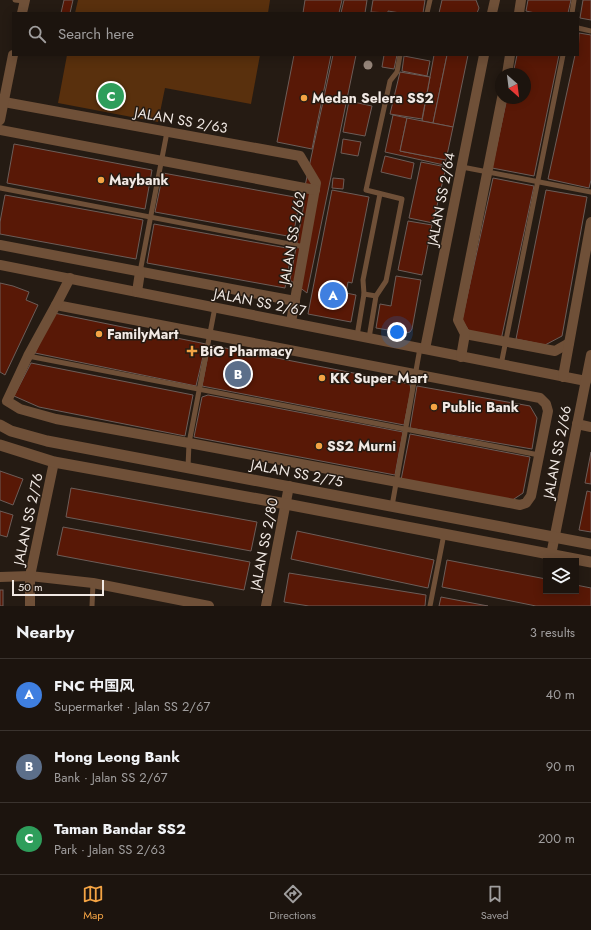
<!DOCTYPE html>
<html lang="en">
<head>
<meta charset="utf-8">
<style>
	:root { --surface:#1c140e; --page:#29211c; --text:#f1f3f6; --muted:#a09e9e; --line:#3a332e; --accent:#f4a444 }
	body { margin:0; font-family:Jost,"Noto Sans SC",sans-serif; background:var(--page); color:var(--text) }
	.controls { position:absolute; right:12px; bottom:12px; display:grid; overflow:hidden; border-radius:0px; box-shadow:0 2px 10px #0003 }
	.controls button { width:36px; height:36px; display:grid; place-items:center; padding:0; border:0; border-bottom:1px solid var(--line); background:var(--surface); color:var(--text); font:20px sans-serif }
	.compass { position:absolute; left:495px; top:68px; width:36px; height:36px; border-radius:50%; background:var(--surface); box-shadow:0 2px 10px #0003; rotate:152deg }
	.scale { position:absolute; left:12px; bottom:10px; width:92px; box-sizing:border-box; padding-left:4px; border:2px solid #f1e9e4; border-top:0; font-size:11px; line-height:14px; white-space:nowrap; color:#f1e9e4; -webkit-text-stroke:3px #251b13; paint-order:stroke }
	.you { position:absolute; left:397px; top:332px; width:14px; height:14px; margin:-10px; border:3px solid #fff; border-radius:50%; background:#1a73e8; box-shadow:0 0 0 6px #1a73e833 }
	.badge { display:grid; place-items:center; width:26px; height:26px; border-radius:50%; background:var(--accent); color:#fff; font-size:13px; font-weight:700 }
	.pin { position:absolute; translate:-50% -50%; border:2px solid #fff; box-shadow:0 1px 4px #0006 }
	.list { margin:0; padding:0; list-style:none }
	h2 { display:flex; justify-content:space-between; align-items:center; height:52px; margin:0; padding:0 16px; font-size:17px }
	h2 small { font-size:13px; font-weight:400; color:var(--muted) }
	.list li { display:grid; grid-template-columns:26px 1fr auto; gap:12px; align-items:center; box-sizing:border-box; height:72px; padding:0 16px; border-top:1px solid var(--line) }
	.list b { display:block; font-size:15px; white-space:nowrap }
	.list p { margin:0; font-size:13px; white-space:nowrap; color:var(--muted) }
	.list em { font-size:13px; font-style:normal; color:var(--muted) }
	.icon { flex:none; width:22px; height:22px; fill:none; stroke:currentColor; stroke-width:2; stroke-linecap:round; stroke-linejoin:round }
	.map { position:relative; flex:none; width:591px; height:606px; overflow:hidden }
	.search { position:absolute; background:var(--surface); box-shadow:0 2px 10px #0003; left:12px; right:12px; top:12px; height:44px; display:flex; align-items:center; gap:10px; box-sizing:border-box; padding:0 14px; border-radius:0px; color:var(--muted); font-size:15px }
	.sheet { height:268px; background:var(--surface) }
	nav { display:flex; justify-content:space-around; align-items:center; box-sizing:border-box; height:56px; border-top:1px solid var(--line); background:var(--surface); font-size:11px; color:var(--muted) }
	nav a { display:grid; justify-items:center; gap:2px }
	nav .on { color:var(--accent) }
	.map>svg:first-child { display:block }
</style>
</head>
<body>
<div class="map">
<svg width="591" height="606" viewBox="0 0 591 606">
	<rect width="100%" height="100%" fill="#251b13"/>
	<g fill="#59300d">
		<path d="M78 0H270L268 13H75Z"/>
		<path d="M67 55H260L251 104 165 88 158 122 58 103Z"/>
	</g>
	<g fill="#581806" stroke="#6c5d58">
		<path d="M64 0H73L70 13H61Z"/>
		<path d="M305 0H342L339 13H303Z"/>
		<path d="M344 0H367L365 13H341Z"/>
		<path d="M373 0H425L423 13H400L388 11V13L371 12Z"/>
		<path d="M442 0H476L479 8 477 13H439Z"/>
		<path d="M528 0H571L568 13H535L526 11Z"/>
		<path d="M583 0H591V20L580 18Z"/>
		<path d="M579 33 591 35V180L589 188 548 179 575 55H578Z"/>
		<path d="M294 55H331L312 149 277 142Z"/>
		<path d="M333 55H356L307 293 290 280 304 204 302 200Z"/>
		<path d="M384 55H397L394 69 382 67Z"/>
		<path d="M434 55H447L433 123 422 121Z"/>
		<path d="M447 55H468L453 127 433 123Z"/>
		<path d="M517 55H559L534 176 492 168 507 98H525V74H513Z"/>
		<path d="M404 56 430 61 427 76 402 71Z"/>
		<path d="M400 72 430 77 422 119 390 114Z"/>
		<path d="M349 101 372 106 365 136 343 132Z"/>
		<path d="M393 115 407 118 400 151 446 160 444 165 385 152Z"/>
		<path d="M407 118 453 127 446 160 400 151Z"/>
		<path d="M343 139 361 142 358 156 341 153Z"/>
		<path d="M14 144 152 170 145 209 7 183Z"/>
		<path d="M385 156 414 163 411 179 381 172Z"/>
		<path d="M421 162 446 167 433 223 409 218Z"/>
		<path d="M163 173 300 198 293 237 155 212Z"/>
		<path d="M333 178 344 179 343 189 332 188Z"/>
		<path d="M493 178 534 186 501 340 471 334 462 320Z"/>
		<path d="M332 190 369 197 352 283 348 282 346 293 356 295 351 322 308 314Z"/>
		<path d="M546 190 587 197 562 336 545 345 516 339Z"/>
		<path d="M5 195 143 220 136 259 0 234V222Z"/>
		<path d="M408 221 432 225 422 275 398 270Z"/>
		<path d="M154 224 292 249 285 288 147 263Z"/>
		<path d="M396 276 421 280 412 329 410 332 406 333 376 328 380 304 391 306Z"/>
		<path d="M0 283 13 286 29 292 26 300 38 305 5 375 0 372Z"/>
		<path d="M54 313 206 344 196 386 35 353Z"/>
		<path d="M210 345 410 384 411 390 404 425 202 386Z"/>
		<path d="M31 363 193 395 185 436 39 407 14 396Z"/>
		<path d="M417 386 530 406 537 418 532 449 410 428Z"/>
		<path d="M208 395 403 432 395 475 194 437 202 397Z"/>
		<path d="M410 434 530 457 523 493 511 501 401 480Z"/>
		<path d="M591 452V484L585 483Z"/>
		<path d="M0 471 23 479 13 505 0 500Z"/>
		<path d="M71 488 257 522 251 551 66 517Z"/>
		<path d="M587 491 591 492V532L579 530Z"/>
		<path d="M0 511 13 515 7 537 0 535Z"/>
		<path d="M63 527 250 562 244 590 57 555Z"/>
		<path d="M297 531 434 560 428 588 291 559Z"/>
		<path d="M447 560 546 579V591H576V585L591 588V606H536L442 587Z"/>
		<path d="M289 573 426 595 425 606H309L284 602Z"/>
		<rect x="0" y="590" width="3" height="16"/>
		<path d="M441 597 488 606H439Z"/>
	</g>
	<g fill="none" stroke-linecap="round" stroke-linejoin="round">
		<g stroke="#6f5038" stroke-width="5">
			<path d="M15 0 24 1"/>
			<path d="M427 13 430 0"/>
			<path d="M572 13 574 0"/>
			<path d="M578 28 591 31"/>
			<path d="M462 167 591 192"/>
			<path d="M0 188 305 247"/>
			<path d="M140 272 167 132"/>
			<path d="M364 294 376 296"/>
			<path d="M357 336 364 294 363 280 380 194"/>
			<path d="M369 338 376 296 386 281 402 199 366 190 390 81 397 72 400 55"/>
			<path d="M28 356 539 455"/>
			<path d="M501 365 563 55"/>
			<path d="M188 467 189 443 215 307"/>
			<path d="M392 506 420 348"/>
			<path d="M92 606 93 583"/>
			<path d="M430 606 444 534"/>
		</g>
		<g stroke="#6f5038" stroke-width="10">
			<path d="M22 13 25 0"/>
			<path d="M492 13 495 0"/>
			<path d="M519 13 521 0"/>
			<path d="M507 74 510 55"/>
			<path d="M4 102 300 156 316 183 291 322"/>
			<path d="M0 120 13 55"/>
			<path d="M0 130 315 190"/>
			<path d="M0 245 295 301"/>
			<path d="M0 265 586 381"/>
			<path d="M137 292 140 272"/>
			<path d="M56 305C217 335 378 368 540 398L546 404 548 411 531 496 526 503 520 505 189 443 56 419 20 409 7 401 28 356Z"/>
			<path d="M56 305 70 278"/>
			<path d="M465 334 555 351 569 343"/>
			<path d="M425 349 484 55"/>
			<path d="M461 357 465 334 458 320 502 98"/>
			<path d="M563 377 591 222"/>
			<path d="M577 424 591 427"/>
			<path d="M551 555 591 355"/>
			<path d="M0 577 30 576 93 583 209 606"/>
			<path d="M30 606V576L54 462"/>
			<path d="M266 606 289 486"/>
		</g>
		<g stroke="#6f5038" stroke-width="11">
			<path d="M0 425 11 431 47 441 591 544"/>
			<path d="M0 445 54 462 286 504 591 562"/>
		</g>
	</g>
	<circle fill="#96867a" cx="368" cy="65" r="4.5"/>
	<g fill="#f4a444" stroke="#251b13" stroke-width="1.5">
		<circle cx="304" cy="98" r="4"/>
		<circle cx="101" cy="180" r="4"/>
		<circle cx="99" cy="334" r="4"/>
		<path d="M190 345h4v4h4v4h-4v4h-4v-4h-4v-4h4z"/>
		<circle cx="322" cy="378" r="4"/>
		<circle cx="434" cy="407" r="4"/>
		<circle cx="319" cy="446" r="4"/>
	</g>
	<g text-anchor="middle" stroke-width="3" stroke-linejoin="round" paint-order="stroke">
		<g font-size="14" font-weight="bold" fill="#f1e9e4" stroke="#251b13" text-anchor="start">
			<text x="312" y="103">Medan Selera SS2</text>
			<text x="109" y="185">Maybank</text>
			<text x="107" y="339">FamilyMart</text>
			<text x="200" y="356">BiG Pharmacy</text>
			<text x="330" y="383">KK Super Mart</text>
			<text x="442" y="412">Public Bank</text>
			<text x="327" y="451">SS2 Murni</text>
		</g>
		<g font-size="14" fill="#f1e9e4" stroke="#251b13">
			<text transform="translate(181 120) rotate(10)" y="5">JALAN SS 2/63</text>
			<text transform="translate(441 199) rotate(-79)" y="5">JALAN SS 2/64</text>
			<text transform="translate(292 238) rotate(-80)" y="5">JALAN SS 2/62</text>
			<text transform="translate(260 302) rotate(11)" y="5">JALAN SS 2/67</text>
			<text transform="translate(557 452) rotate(-79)" y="5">JALAN SS 2/66</text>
			<text transform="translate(297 473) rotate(11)" y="5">JALAN SS 2/75</text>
			<text transform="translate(28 519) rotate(-78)" y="5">JALAN SS 2/76</text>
			<text transform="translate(264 544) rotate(-79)" y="5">JALAN SS 2/80</text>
		</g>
	</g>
</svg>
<div class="controls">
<button><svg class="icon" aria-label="layers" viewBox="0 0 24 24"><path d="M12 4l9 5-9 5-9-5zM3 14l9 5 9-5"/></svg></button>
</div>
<svg class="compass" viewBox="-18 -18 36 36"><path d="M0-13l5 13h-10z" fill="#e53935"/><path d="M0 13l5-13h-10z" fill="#a09e9e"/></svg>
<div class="scale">50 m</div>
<div class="you"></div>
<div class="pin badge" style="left:333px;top:295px;background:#3f7fe0">A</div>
<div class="pin badge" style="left:238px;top:374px;background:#5c6f8a">B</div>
<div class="pin badge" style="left:111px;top:96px;background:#2e9e5b">C</div>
<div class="search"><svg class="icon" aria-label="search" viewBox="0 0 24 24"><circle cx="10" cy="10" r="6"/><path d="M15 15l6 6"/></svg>Search here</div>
</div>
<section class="sheet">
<h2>Nearby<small>3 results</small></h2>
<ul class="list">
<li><span class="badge" style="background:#3f7fe0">A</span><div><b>FNC 中国风</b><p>Supermarket · Jalan SS 2/67</p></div><em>40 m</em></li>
<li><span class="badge" style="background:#5c6f8a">B</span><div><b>Hong Leong Bank</b><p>Bank · Jalan SS 2/67</p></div><em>90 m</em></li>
<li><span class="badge" style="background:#2e9e5b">C</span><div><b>Taman Bandar SS2</b><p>Park · Jalan SS 2/63</p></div><em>200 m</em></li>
</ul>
</section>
<nav>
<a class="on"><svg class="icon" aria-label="map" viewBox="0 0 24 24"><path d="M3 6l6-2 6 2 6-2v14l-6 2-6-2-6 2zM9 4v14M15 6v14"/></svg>Map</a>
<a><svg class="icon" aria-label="directions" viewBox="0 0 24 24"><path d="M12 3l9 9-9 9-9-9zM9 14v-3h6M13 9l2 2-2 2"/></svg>Directions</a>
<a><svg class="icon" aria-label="saved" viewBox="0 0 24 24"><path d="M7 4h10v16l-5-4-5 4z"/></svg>Saved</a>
</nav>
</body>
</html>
